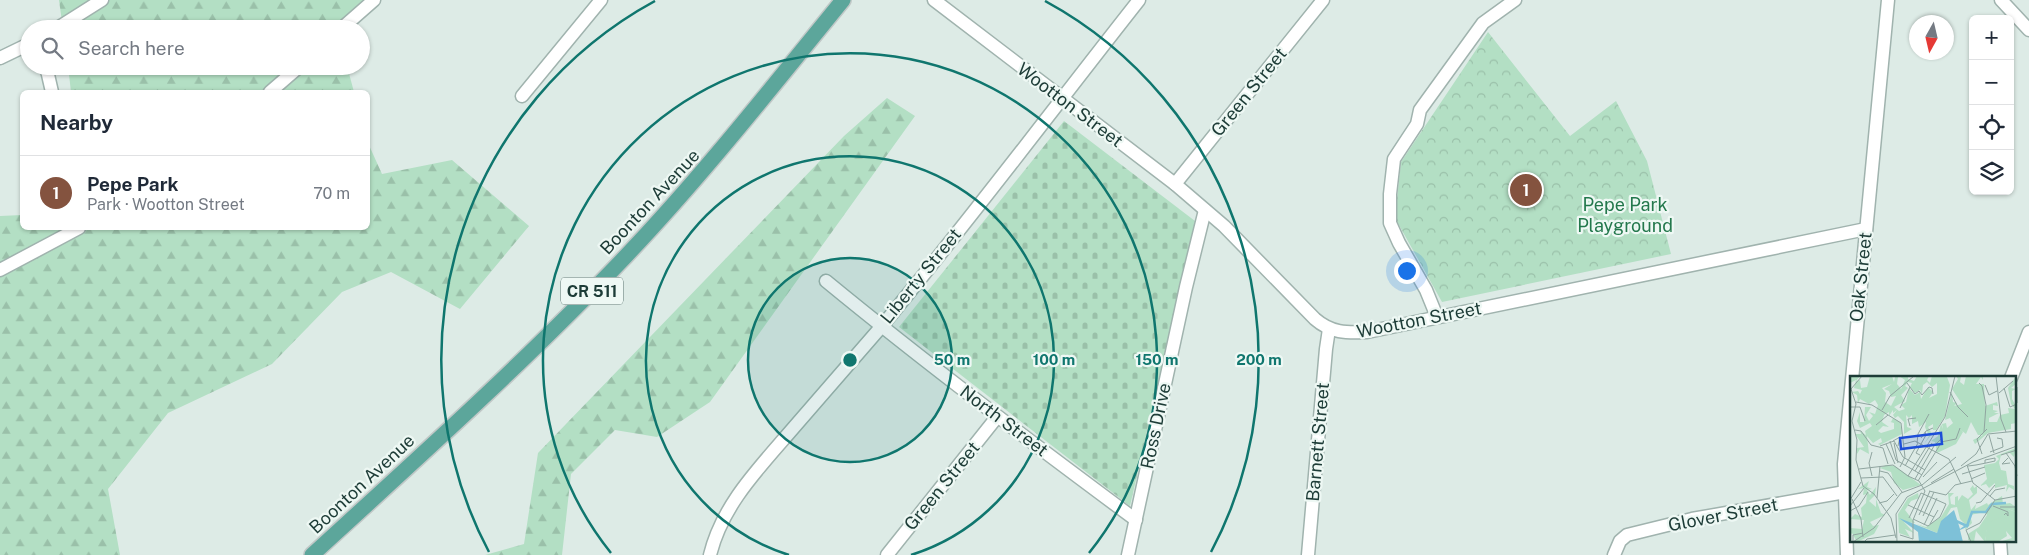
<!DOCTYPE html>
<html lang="en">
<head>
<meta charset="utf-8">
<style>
	:root { --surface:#fff; --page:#f2f2f3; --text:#1f2937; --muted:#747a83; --line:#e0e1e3; --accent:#84533f }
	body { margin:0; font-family:"Public Sans",sans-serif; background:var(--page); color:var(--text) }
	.controls { position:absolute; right:15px; top:15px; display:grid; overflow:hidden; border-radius:8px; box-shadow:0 1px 4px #0004 }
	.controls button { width:45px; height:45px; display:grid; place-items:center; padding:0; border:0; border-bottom:1px solid var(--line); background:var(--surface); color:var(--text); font:25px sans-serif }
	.compass { position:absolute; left:1909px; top:15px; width:45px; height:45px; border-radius:50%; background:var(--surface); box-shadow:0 1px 4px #0004; rotate:188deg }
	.you { position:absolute; left:1406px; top:270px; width:18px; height:18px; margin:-12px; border:4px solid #fff; border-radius:50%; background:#1a73e8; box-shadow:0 0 0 8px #1a73e833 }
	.badge { display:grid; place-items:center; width:32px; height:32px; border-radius:50%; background:var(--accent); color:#fff; font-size:16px; font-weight:700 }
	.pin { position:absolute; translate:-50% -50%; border:2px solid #fff; box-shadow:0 1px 5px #0006 }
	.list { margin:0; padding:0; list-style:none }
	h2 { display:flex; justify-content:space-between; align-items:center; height:65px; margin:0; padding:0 20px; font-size:21px }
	h2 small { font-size:16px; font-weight:400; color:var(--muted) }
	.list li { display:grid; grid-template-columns:32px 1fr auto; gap:15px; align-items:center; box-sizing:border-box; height:75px; padding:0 20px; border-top:1px solid var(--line) }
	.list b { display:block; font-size:19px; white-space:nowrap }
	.list p { margin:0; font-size:16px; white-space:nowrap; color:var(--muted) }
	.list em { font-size:16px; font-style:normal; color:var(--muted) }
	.icon { flex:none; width:28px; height:28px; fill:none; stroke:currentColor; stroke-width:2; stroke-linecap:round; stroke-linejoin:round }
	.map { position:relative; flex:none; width:2029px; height:555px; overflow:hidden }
	.search { position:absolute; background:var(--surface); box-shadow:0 1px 4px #0004; left:20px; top:20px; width:350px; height:55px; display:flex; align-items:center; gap:12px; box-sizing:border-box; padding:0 18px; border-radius:28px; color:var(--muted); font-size:19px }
	.panel { position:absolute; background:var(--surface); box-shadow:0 1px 4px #0004; left:20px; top:90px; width:350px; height:140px; border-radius:8px }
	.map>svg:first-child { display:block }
</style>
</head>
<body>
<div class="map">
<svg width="2029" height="555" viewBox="0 0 2029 555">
	<defs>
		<pattern id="forest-firs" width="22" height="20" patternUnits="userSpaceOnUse" patternTransform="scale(1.25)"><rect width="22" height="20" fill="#b3dfc4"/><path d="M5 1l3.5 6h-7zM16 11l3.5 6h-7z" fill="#9ac0a9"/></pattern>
		<pattern id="cemetery-stones" width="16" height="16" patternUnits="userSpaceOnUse" patternTransform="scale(1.25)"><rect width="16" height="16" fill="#b3dfc4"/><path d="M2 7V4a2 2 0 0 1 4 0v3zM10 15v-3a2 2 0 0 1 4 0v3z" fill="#9ac0a9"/></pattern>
		<pattern id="park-crowns" width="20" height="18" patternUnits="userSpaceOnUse" patternTransform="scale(1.25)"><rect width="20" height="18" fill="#b3dfc4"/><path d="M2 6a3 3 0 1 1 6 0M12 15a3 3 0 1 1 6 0" fill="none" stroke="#9ac0a9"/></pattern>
	</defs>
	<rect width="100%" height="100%" fill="#ddebe6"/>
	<g fill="url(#forest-firs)">
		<path d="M59 0H374L339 29H63Z"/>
		<path d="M68 66H347L354 92H71Z"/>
		<path d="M887 98 915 116 710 402 657 437 615 430 571 474 562 555H485L524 544 538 453 844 136Z"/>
		<path d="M368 143 382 174 452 160 529 226 460 309 391 272 342 292 272 364 168 413 108 489 120 555H0V216L22 215V228H368Z"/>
	</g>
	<path fill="url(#cemetery-stones)" d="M1064 121 1195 221 1130 506 899 327Z"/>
	<path fill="url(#park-crowns)" d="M1488 32 1570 136 1616 101 1647 161 1671 254 1442 302 1395 218 1401 162Z"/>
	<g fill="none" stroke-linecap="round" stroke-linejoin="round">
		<defs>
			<g id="street">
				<path d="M934 0 1175 184 1224 226 1315 319C1331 333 1346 333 1367 332L1866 229"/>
				<path d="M2001 0 2029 30"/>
				<path d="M56 29 102 0"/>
				<path d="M341 29 374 0"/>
				<path d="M0 58 29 44"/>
				<path d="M46 66 52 92"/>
				<path d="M270 92 300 66"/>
				<path d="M522 96 601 0"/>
				<path d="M1175 184 1323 0"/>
				<path d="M0 270 79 228"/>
				<path d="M826 281C927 364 1031 442 1136 520"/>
				<path d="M1437 317 1426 290 1399 243 1390 223V194L1394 159 1417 124 1420 110 1483 23 1515 0"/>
				<path d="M2011 378 2029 332"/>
				<path d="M2000 541 2001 555"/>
				<path d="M710 555C722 506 757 470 789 433 820 397 851 362 881 327 970 220 1053 109 1139 0"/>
				<path d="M887 555 997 417"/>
				<path d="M1128 555 1186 287 1205 210"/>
				<path d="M1308 555 1326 349 1329 329"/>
				<path d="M1614 555 1620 541 1627 535 1692 519 1845 492"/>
				<path d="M1847 555 1844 464 1888 0"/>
			</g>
			<path id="primary" d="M312 555C418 458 526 361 626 256 703 175 772 87 843 0"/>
		</defs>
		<use href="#street" stroke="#a0b3ae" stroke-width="15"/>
		<use href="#primary" stroke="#c0c8c7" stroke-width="18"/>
		<use href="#street" stroke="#fff" stroke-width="12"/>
		<use href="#primary" stroke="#5ca69b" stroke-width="15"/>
	</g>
	<circle cx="850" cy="360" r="102" fill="#0f766e" fill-opacity=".12"/>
	<g fill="none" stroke="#0f766e" stroke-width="2.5">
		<circle cx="850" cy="360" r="102"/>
		<path d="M789 555A204 204 0 1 1 911 555"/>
		<path d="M611 553A307 307 0 1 1 1089 553"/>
		<path d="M489 552A409 409 0 0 1 655 1M1045 1A409 409 0 0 1 1211 552"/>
	</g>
	<g text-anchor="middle" stroke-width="4.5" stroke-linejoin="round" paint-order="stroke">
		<rect fill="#eef8f4" stroke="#5c7470" stroke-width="1" x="561" y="277.5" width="62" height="27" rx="4"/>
		<g font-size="16" font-weight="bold" fill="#1d3c37">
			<text x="592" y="297">CR 511</text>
		</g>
		<g font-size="18" fill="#1d3c37" stroke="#eef8f4">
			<text transform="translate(1249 92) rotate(-51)" y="6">Green Street</text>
			<text transform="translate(1070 105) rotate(37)" y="6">Wootton Street</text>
			<text transform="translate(650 202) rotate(-47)" y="6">Boonton Avenue</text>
			<text transform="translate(921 276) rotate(-51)" y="6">Liberty Street</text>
			<text transform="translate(1861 277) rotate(-84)" y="6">Oak Street</text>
			<text transform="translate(1419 320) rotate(-11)" y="6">Wootton Street</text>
			<text transform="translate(1004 421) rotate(37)" y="6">North Street</text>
			<text transform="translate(1156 426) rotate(-78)" y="6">Ross Drive</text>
			<text transform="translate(1318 442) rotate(-85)" y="6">Barnett Street</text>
			<text transform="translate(362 484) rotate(-43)" y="6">Boonton Avenue</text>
			<text transform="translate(942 486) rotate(-51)" y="6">Green Street</text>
			<text transform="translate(1723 515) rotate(-11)" y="6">Glover Street</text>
		</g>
		<g font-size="18" fill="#23784c" stroke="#eef8f4">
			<text x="1625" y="211">Pepe Park<tspan x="1625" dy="21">Playground</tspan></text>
		</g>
	</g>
	<g transform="translate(1850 376)">
		<rect width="166" height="166" fill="#ddebe6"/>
		<path d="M158 133 166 136 165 164 149 166 162 162 156 155 157 160 149 165 135 166 137 147Z" fill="#b3dfc4"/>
		<path d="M0 0H10L6 5 10 4 11 12 17 11 20 0H42L44 6 45 1H48L47 8 51 13 55 4 49 0H58V3L64 5 67 0H79L77 4 80 7 82 0 97 1 100 9 95 40 86 54H83V48L78 51 82 58 74 68 79 60 75 51 76 46 69 51 68 45 62 48V39L59 42 56 39 57 51 62 53 54 58V46L48 40 45 42 43 39 47 34 43 37V34L39 40V36L34 39 32 46 39 51 33 50 28 55 31 57 44 53V47L37 45 41 46 43 42 50 46 52 58 30 69 28 68 32 66 31 62 23 67 17 60 19 78 10 73 7 78V72L14 71 5 58H11L10 55 16 59 15 55 22 50 20 47 10 52 7 45 10 36V46H14L15 31H21L16 39 19 45 23 40 19 36 25 38 28 29 25 24 19 28 10 23 8 27 7 19 2 16 8 15 10 18 12 14 4 12 6 4 0 7ZM58 6 62 7 60 11 65 17 70 14 72 18 73 9 77 6 82 11 87 7V18L79 22 83 16 78 11 71 23 70 16 65 19 59 12 56 26 51 29 55 33 49 35 44 31 55 25 51 19 58 12 55 10ZM42 8 34 13 39 15 41 21 46 20 41 30 35 26 36 17 32 12ZM106 0 111 1 110 6 114 9 116 0H133V4L131 1 126 8H134L135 30 147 26 148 30 143 29V34L148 35 144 37H149L139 42V46H147L150 39 159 37 158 32 165 33 161 28 158 12 166 0V8L161 12 166 13 162 15V23L166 30V47L161 48V53L138 57 125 68 123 64 133 59H128L121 46 116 58 111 54 113 56 106 68 87 77 85 66 81 65 88 60 91 48 93 53 92 48 96 47 97 52 103 47 100 42 95 44 102 16 103 26 107 27 104 30 112 28 102 13 108 3ZM166 72 164 81 159 76 151 79 149 87 151 94 156 95 158 108 164 110V114L159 111 156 116 157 109 145 112V107L139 112 136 108 130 110 137 103 134 89 145 87 149 83 146 80ZM19 105 17 111 22 113 17 114 20 119 26 111 25 119 19 125 26 131V123L31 137 35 139 20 146 23 150 29 149 24 158 7 166 2 157 0 160V152L12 153 14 144 0 143 5 138 12 141 11 132 16 127 17 118 13 119 14 112 8 113ZM123 109 124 112 127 110V117L119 124 121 134 126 128 125 133 137 127 138 129 152 120 153 128 160 127 166 131V136L158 133 159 137 138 147 135 166 126 155 124 166 118 164V158L129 151 137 139 135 136 120 139 122 147 115 154 116 149 110 143 107 131 101 132 87 157 66 148 76 151 91 141 99 128 98 117H104L100 121 101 128 105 129V121L108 120V125L112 119 118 123 123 118 120 113ZM68 117 69 122 61 125 55 134 65 147 54 146 64 157 55 153 60 161 49 157 48 138 58 122Z" fill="#b3dfc4" fill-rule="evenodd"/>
		<path d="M36 89 45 90 71 109 53 114 44 107 41 96 30 92Z" fill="#b3dfc4"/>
		<path d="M104 134 110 153 118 147 119 150 110 154 113 166H69L68 156 49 142 87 157 91 145Z" fill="#7ec1d8"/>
		<path fill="none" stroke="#7ec1d8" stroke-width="2.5" d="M106 145 117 150 122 136H136L142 128 156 127"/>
		<path fill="none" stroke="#90a5a0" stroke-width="1" d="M12 0 1 13 6 28 2 45 7 64 6 84 13 110 24 118 41 142 46 162M146 0 151 43 156 56M57 7 65 18 69 15 72 19 79 11 82 12 83 18M129 7 132 10 136 29 134 56M135 9 139 19 147 15M167 11V27M154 12 160 31 167 28M100 16 108 31 118 41M149 17 163 5M6 26 22 29 51 47 55 81 50 91M0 31H10L15 45M50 32 60 11M32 34 40 20 64 0M26 49 38 39M60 50 58 43 66 42M5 54 11 55 21 69 33 72 38 88M139 59 144 77M71 62 76 55 83 52M40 65 46 84 72 99M43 65 50 61 48 70M91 66 106 63 110 52M44 67 48 87M67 67 68 58 79 38M36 68 45 88M54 68 65 65 99 83 111 108M30 70 44 65 53 81 75 94M140 76 153 71 152 63 147 62M156 77 165 90 167 100M132 78 127 63 137 53M70 79 66 77 76 59 75 56M151 79 167 74M158 82 152 88 160 87M117 89 123 107 145 124 167 120M55 90 68 67M111 90 126 78 138 58 167 55M118 90 126 89 136 87 145 85V82L135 84V87M9 93 43 89 58 100M30 95 38 97 52 116M65 95 82 67M112 98 135 91M22 100 19 87 22 76M73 101 87 86M11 102 33 101 47 120M65 103 84 70 92 62M121 103 135 97M68 105 91 67M81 107 104 93M75 115 69 105 58 100 95 41 105 0M79 115 96 119 105 109 122 105M140 120 145 114 155 112M27 122 30 90M2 123 11 143 13 161M0 124 11 106M29 127 37 125 44 118M126 127 131 126 145 109M58 129 84 141M0 130 14 112M143 130 158 136V140L156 137 154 139M150 131H167M0 135 9 130 18 116M69 139 80 115M73 140 84 116M59 142 71 117M63 143 78 150 90 141 96 128 71 117M80 148 88 134M74 149 87 122M50 159 63 163V144L75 115M3 166 24 152 51 117 72 109 106 81M3 166V159L13 157M14 166 17 163 45 159M47 166 46 138 57 121 123 86 167 70M121 166 116 154 130 147 145 124"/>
		<path fill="#1d4ed8" fill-opacity="0.15" stroke="#1d4ed8" stroke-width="2.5" d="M91 57 92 68 51 73 50 62Z"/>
		<rect width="166" height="166" fill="none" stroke="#1d3c37" stroke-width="2.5"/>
	</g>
	<circle cx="850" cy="360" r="8" fill="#0f766e" stroke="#eef8f4" stroke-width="2.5"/>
	<g font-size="15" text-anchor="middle" font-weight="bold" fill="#0f766e" stroke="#eef8f4" stroke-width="4.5" stroke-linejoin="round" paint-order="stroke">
		<text x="952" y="365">50 m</text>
		<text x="1054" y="365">100 m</text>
		<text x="1157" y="365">150 m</text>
		<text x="1259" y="365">200 m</text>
	</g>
</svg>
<div class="controls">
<button>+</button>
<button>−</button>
<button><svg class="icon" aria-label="locate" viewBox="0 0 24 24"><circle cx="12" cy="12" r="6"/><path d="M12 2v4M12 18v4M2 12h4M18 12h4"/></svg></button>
<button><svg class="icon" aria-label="layers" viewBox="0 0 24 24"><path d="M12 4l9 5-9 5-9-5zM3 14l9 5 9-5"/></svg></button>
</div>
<svg class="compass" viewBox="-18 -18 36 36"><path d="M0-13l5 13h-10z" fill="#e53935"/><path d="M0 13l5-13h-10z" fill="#747a83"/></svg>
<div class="you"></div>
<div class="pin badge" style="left:1526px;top:190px">1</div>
<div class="search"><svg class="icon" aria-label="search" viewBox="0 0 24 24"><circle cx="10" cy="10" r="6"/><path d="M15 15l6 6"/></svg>Search here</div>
<section class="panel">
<h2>Nearby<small></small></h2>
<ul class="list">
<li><span class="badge">1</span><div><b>Pepe Park</b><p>Park · Wootton Street</p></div><em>70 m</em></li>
</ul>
</section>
</div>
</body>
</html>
